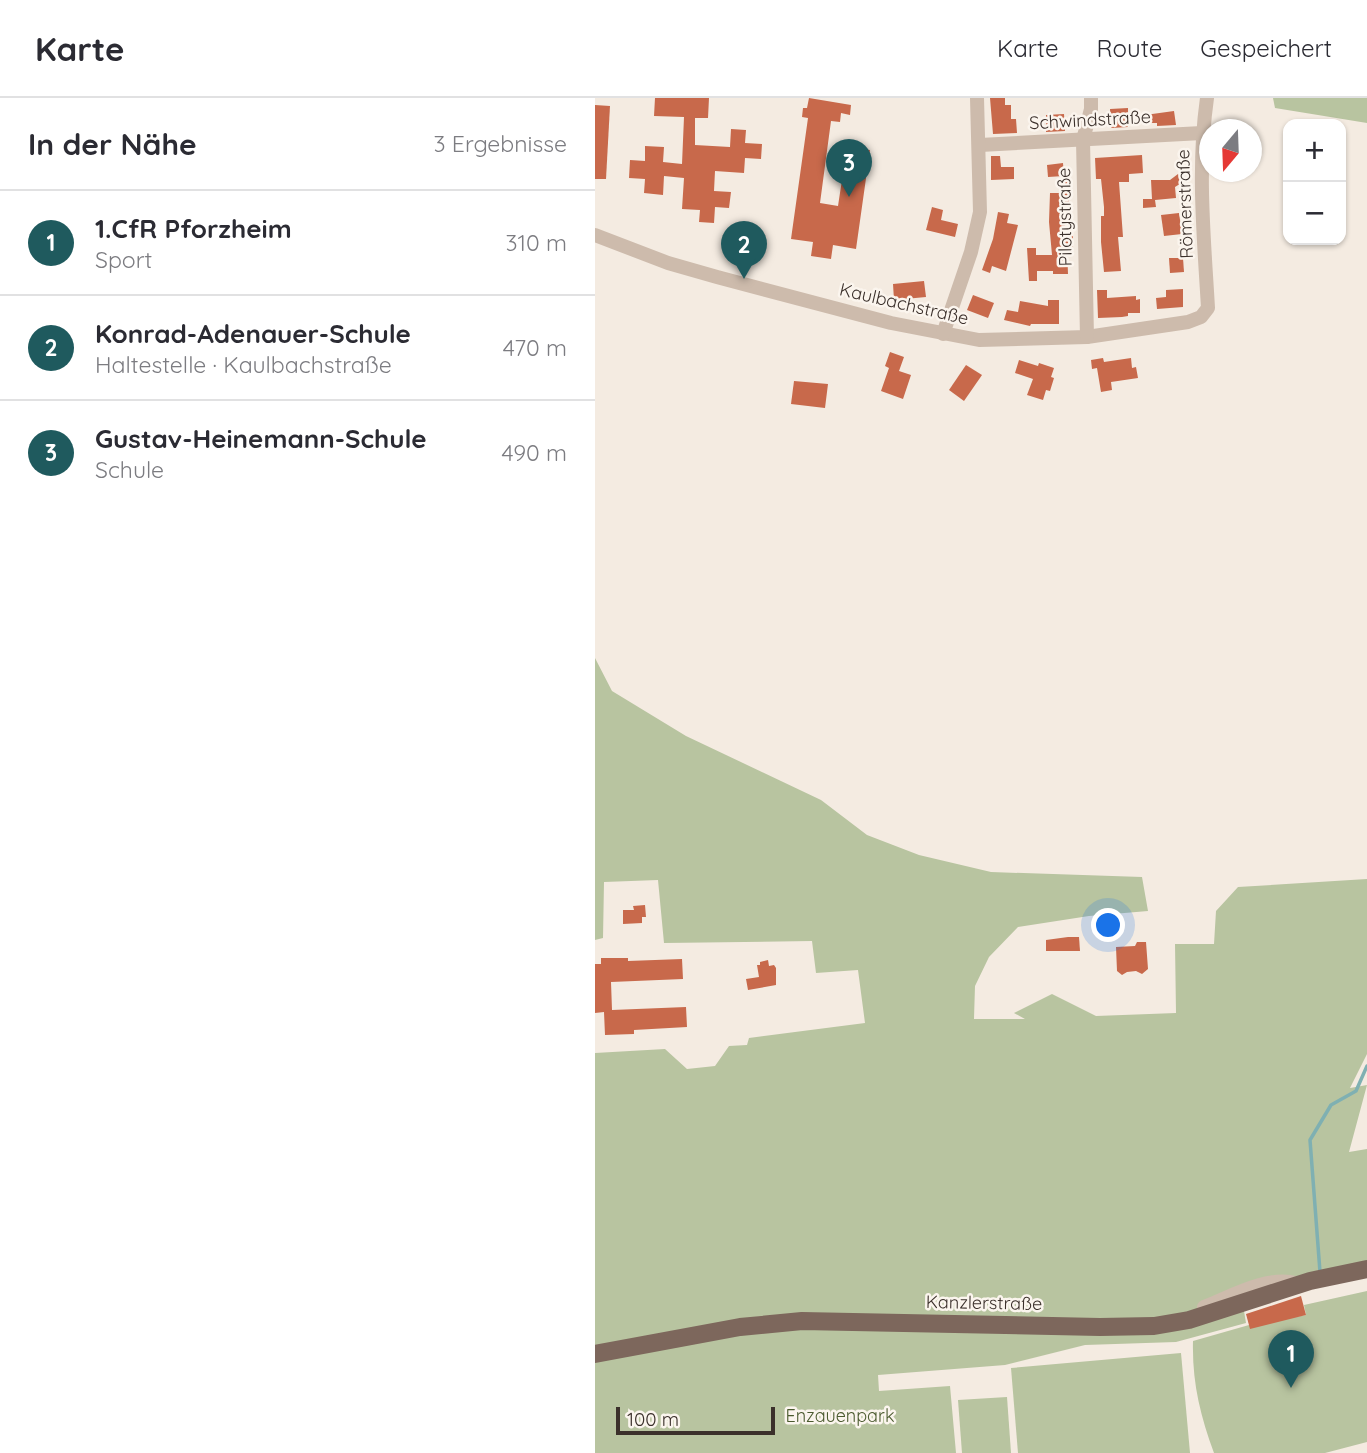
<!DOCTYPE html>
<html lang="de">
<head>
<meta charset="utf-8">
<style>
	:root { --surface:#fff; --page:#f7f7f7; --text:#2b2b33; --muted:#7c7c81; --line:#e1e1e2; --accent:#1f5a5e }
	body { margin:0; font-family:Quicksand,sans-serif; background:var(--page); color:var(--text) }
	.controls { position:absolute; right:21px; top:21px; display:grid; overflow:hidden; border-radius:14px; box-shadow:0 2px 5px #0004 }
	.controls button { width:63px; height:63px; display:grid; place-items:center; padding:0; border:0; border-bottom:2px solid var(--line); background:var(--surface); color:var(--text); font:35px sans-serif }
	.compass { position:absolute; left:604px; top:21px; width:63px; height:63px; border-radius:50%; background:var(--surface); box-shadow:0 2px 5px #0004; rotate:199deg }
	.scale { position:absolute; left:21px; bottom:18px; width:159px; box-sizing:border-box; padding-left:7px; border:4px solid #3b302b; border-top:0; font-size:19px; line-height:24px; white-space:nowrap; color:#3b302b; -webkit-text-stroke:5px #fbf5ee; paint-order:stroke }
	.you { position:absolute; left:514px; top:828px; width:24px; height:24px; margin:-18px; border:5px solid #fff; border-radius:50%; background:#1a73e8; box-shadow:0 0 0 10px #1a73e833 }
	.badge { display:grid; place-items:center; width:46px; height:46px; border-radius:50%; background:var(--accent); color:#fff; font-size:23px; font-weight:700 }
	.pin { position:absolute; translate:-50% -58px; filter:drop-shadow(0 2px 4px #0008) }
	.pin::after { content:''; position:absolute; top:37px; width:24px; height:21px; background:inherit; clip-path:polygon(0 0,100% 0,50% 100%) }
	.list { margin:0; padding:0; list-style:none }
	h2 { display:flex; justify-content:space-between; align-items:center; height:91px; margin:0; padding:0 28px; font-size:30px }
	h2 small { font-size:23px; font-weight:400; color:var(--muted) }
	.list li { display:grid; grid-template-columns:46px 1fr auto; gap:21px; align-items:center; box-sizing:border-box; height:105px; padding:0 28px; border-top:2px solid var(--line) }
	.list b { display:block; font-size:26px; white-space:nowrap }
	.list p { margin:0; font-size:23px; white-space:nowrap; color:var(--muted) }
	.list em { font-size:23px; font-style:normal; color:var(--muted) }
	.map { position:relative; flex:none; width:772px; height:1355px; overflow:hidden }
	header { display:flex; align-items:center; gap:42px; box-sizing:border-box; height:98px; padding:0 35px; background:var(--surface); border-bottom:2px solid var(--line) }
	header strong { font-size:33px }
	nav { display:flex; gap:38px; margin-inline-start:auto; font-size:24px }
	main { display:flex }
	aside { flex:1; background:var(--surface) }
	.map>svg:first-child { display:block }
</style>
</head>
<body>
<header>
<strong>Karte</strong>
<nav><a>Karte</a><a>Route</a><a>Gespeichert</a></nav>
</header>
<main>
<aside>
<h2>In der Nähe<small>3 Ergebnisse</small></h2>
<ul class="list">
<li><span class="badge">1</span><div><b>1.CfR Pforzheim</b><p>Sport</p></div><em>310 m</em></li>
<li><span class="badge">2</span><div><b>Konrad-Adenauer-Schule</b><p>Haltestelle · Kaulbachstraße</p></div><em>470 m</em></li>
<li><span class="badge">3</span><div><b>Gustav-Heinemann-Schule</b><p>Schule</p></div><em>490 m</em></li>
</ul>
</aside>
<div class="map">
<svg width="772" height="1355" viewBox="0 0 772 1355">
	<rect width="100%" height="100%" fill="#f4ebe1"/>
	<g fill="#b8c4a0">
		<path d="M678 0H772V25L680 10Z"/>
		<path d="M0 560 17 593 91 638 226 702 272 737 324 757 396 774 547 779 553 813 494 818 423 829 394 859 380 888 379 921H430L419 915 457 896 501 918 581 915 580 846H619L621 813 643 789 772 781V956L755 990 772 987 754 1054 772 1051V1168L647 1201 651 1225 581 1244 490 1247 410 1267 283 1277 284 1293 355 1288 361 1355H0V955L70 951 92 971 120 968 134 948 152 947 154 940 270 925 263 872 221 875 217 843 69 845 63 782 9 784 8 840 0 842Z"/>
		<path d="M772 1193V1344L730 1355H619C605 1317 597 1284 598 1243L654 1227 711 1217 709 1207Z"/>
		<path d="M586 1255 595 1355H423L416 1270Z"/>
		<path d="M412 1299 416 1355H367L363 1302Z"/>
	</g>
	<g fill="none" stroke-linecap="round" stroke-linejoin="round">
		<path stroke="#7fb0b2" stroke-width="3.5" d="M725 1174 715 1042 736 1007 761 993 772 968"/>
	</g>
	<g fill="#c8694b">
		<path d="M60 0H114L113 20H100V47L135 49 136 31 151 32 150 45 167 46 166 61 150 60 149 75 120 73 119 93 136 94 134 110 120 109 119 125 104 124 105 112 87 111 89 80 69 78 68 97 49 95 50 81 34 80 35 62 50 63V48L69 49 68 64 87 66 89 19 59 18Z"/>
		<path d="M214 0 256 7 255 17 246 15 245 24 236 23 225 105 243 108 252 49 275 52 261 151 238 147 236 161 216 158 218 144 196 141 213 20 207 19 208 10H212Z"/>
		<path d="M395 0H410V7H416V21H421L422 35 398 36Z"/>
		<path d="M0 7 15 8 11 81H0Z"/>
		<path d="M533 10V29L516 30 515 11Z"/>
		<path d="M579 13 581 27 562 28V25H550V17Z"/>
		<path d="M469 16 470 33 451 34V17Z"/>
		<path d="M547 57 548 75 534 76V84H524L528 139H523L526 173 509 174 506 144V118H509V109L506 81H501L500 60Z"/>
		<path d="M396 58H405L406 69H419V81L396 82Z"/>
		<path d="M468 65 469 78 453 79 452 67Z"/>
		<path d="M583 76 588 84 580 89 581 100 560 102 561 109 548 110V101H557L556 82H575Z"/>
		<path d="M465 81H474V106H471L470 134H478V149H472L473 176H458V173H442V183H434L432 150H441V157H457L454 124 455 95H465Z"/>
		<path d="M337 109 348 112 346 122 363 126 360 139 331 132Z"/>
		<path d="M403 114 414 116 412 125 423 127 411 173 397 168 395 175 387 172 398 141Z"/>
		<path d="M584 115 587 136 569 138 566 117Z"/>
		<path d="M574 160H588L589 174 575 175Z"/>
		<path d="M329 183 331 199 299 202 298 186Z"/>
		<path d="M588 191V209L562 211 561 200 571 199V192Z"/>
		<path d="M502 192H512V200L541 198V202L545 201V215H533V218L527 219 503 220Z"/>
		<path d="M378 197 399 205 393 220 372 212Z"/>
		<path d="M453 202H464V226H436L435 228 409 222 412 212 423 214 425 203 453 208Z"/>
		<path d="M295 254 309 259 304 273 316 277 308 301 286 293 294 270 290 268Z"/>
		<path d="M508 260 509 264 536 260 537 270 541 269 543 280 516 284 517 292 506 294 502 270 497 271 496 262Z"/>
		<path d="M424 262 443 268 444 265 459 270 456 279 459 280 455 293 451 292 448 302 432 297 438 281 420 275Z"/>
		<path d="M371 267 387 277 369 303 354 292Z"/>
		<path d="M199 283 233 286 230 310 196 306Z"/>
		<path d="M50 807 51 819H47V825L28 826V812H39L38 808Z"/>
		<path d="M473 839H484L485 853H451V842Z"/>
		<path d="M542 844H551L553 871 547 876 541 873 532 874 527 877 522 873 521 849 540 848Z"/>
		<path d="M6 860H33V863L87 861 88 881 16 884 17 912 91 909 92 929 39 932V936L10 937 9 914 0 915V866H6Z"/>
		<path d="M173 862 174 868 179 867 181 870V887L153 892 151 881 164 879 162 867H165V864Z"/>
		<path d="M706 1198 711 1217 655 1231 651 1216Z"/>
	</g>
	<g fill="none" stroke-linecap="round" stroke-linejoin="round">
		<g stroke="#cdbbac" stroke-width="14">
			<path d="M385 47 607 35"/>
			<path d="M0 137 73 165 122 179 296 225 384 242 492 239 593 224 606 219 613 210C609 140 602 70 612 0"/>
			<path d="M348 236 376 154 385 114 382 0"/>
			<path d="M492 239 488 42 496 11V0"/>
			<path d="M609 1209C637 1198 671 1178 701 1185"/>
		</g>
		<path stroke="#7d675c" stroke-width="18" d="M0 1256 145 1229 207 1223 505 1229 559 1228 594 1222 715 1183 772 1171"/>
	</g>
	<g text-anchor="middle" stroke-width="5" stroke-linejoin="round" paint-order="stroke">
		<g font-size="18" fill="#3b302b" stroke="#fbf5ee">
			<text transform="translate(495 22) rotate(-3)" y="6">Schwindstraße</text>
			<text transform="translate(590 106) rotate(-92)" y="6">Römerstraße</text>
			<text transform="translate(470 119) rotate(-91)" y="6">Pilotystraße</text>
			<text transform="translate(309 206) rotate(13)" y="6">Kaulbachstraße</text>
			<text transform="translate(389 1205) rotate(1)" y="6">Kanzlerstraße</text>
		</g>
		<g font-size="18" fill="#4a5a2e" stroke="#fbf5ee">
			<text x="245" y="1324">Enzauenpark</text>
		</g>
	</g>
</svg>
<div class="controls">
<button>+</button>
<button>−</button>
</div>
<svg class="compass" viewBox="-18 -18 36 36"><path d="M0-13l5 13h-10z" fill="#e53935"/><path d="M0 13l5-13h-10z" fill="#7c7c81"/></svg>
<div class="scale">100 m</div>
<div class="you"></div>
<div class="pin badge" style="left:696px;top:1290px">1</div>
<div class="pin badge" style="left:149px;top:181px">2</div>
<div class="pin badge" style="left:254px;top:99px">3</div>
</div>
</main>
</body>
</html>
